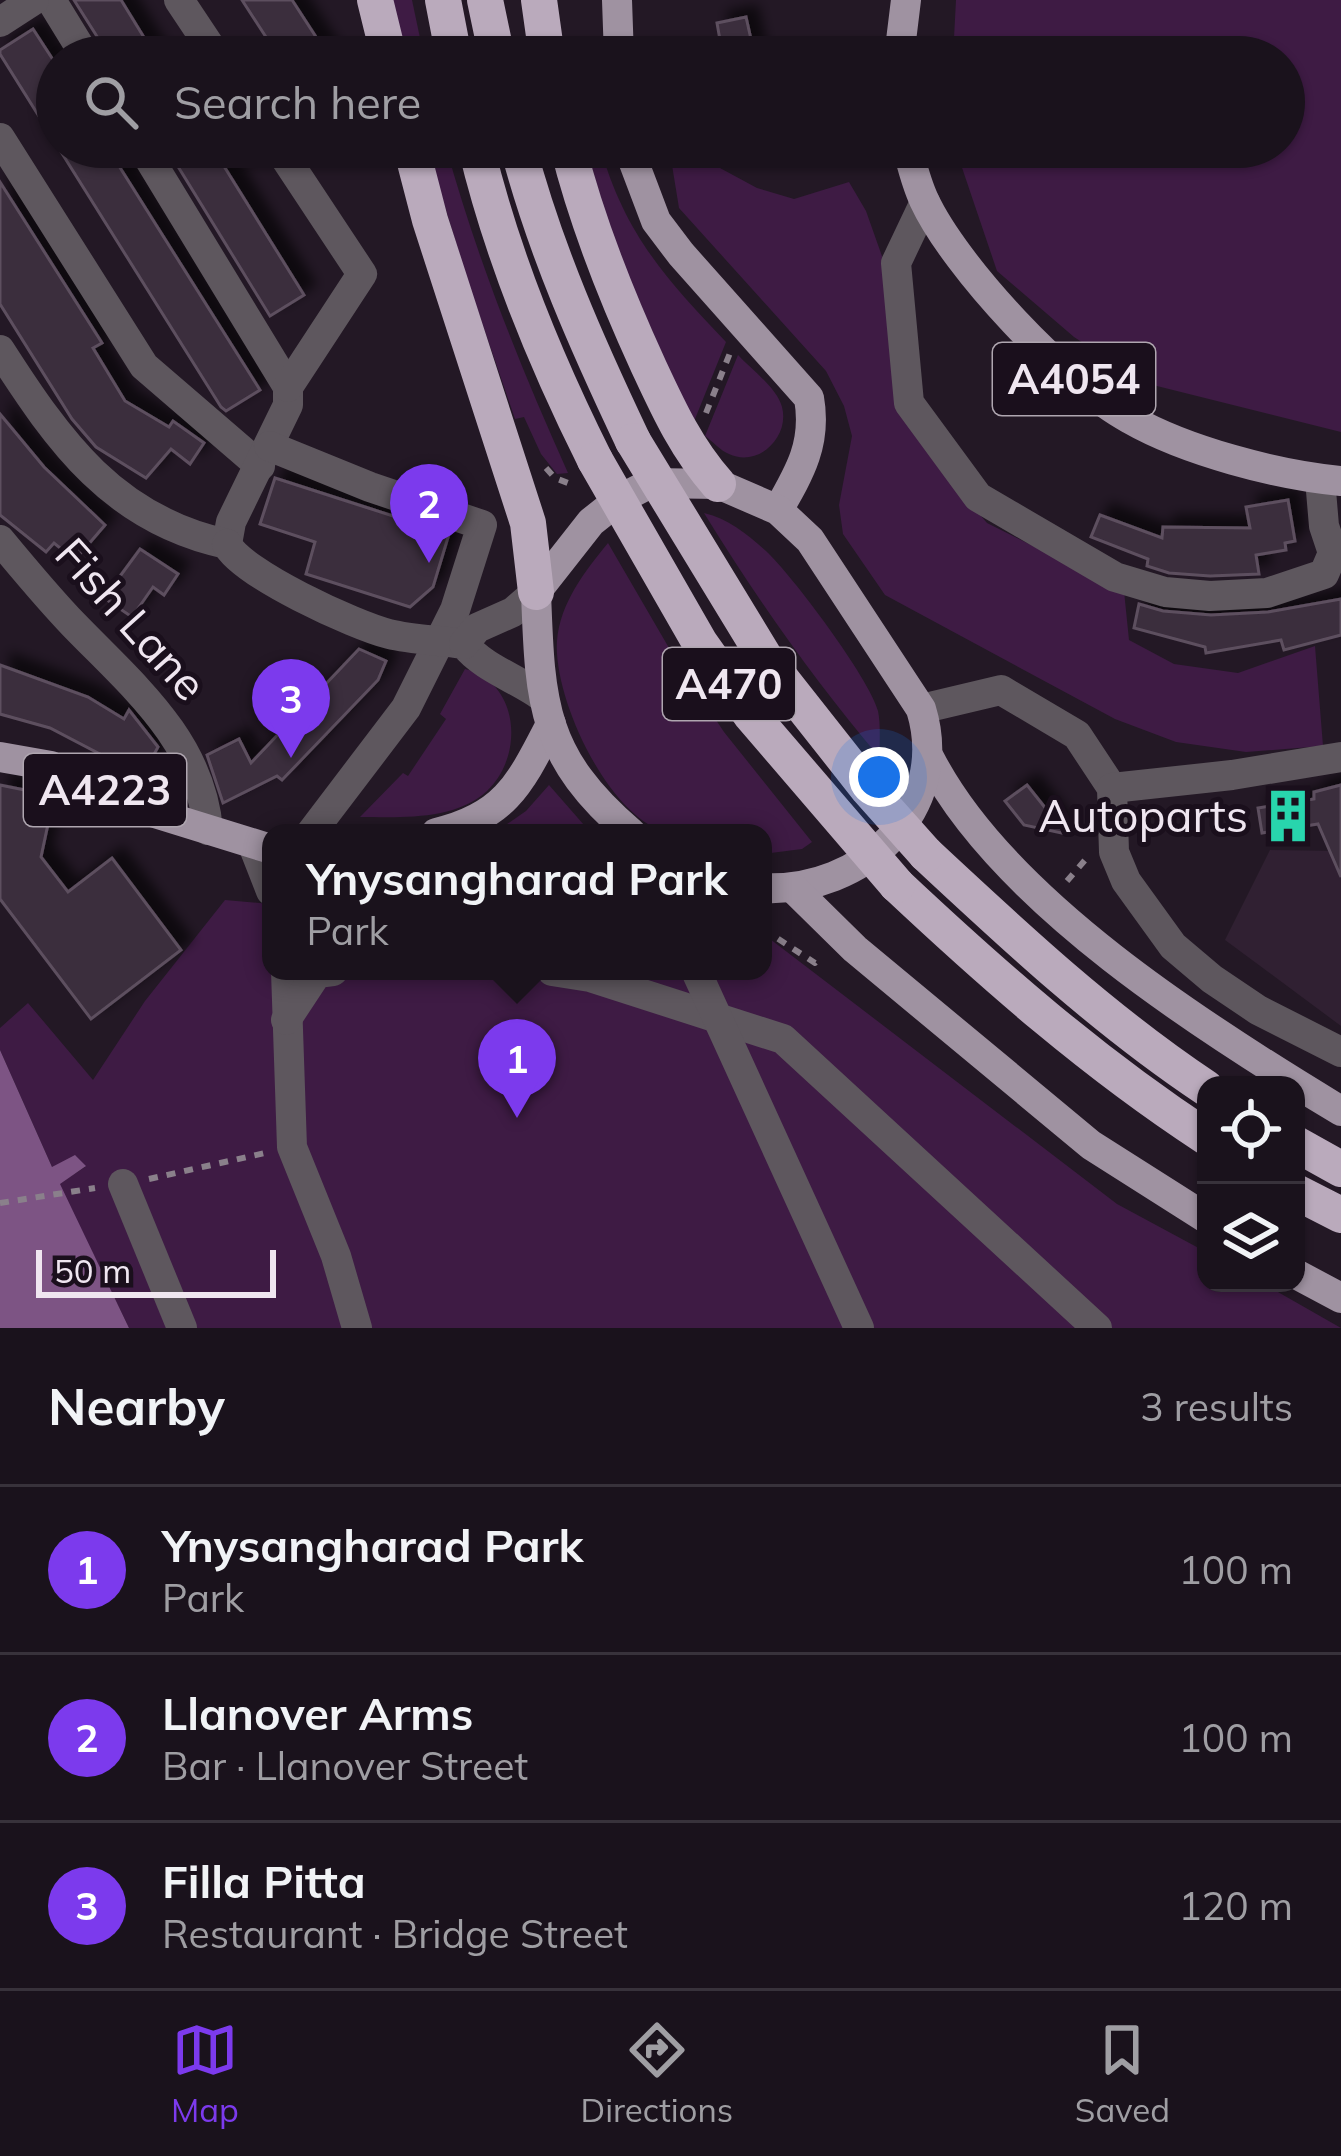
<!DOCTYPE html>
<html lang="en">
<head>
<meta charset="utf-8">
<style>
	:root { --surface:#1a121c; --page:#272029; --text:#f1f3f6; --muted:#9f9ea3; --line:#38323b; --accent:#7c3aed }
	body { margin:0; font-family:Mulish,sans-serif; background:var(--page); color:var(--text) }
	.controls { position:absolute; right:36px; bottom:36px; display:grid; overflow:hidden; border-radius:24px; box-shadow:0 3px 9px #0004 }
	.controls button { width:108px; height:108px; display:grid; place-items:center; padding:0; border:0; border-bottom:3px solid var(--line); background:var(--surface); color:var(--text); font:60px sans-serif }
	.scale { position:absolute; left:36px; bottom:30px; width:240px; box-sizing:border-box; padding-left:12px; border:6px solid #efe6f0; border-top:0; font-size:33px; line-height:42px; white-space:nowrap; color:#efe6f0; -webkit-text-stroke:9px #1a0f1c; paint-order:stroke }
	.you { position:absolute; left:879px; top:777px; width:42px; height:42px; margin:-30px; border:9px solid #fff; border-radius:50%; background:#1a73e8; box-shadow:0 0 0 18px #1a73e833 }
	.badge { display:grid; place-items:center; width:78px; height:78px; border-radius:50%; background:var(--accent); color:#fff; font-size:39px; font-weight:700 }
	.pin { position:absolute; translate:-50% -99px; filter:drop-shadow(0 3px 6px #0008) }
	.pin::after { content:''; position:absolute; top:63px; width:42px; height:36px; background:inherit; clip-path:polygon(0 0,100% 0,50% 100%) }
	.popup { position:absolute; left:262px; top:824px; width:510px; height:156px; box-sizing:border-box; display:grid; place-content:center; border-radius:24px; background:var(--surface); filter:drop-shadow(0 3px 9px #0005); font-size:39px; white-space:nowrap; color:var(--muted) }
	.popup b { font-size:45px; color:var(--text) }
	.popup::after { content:''; position:absolute; left:50%; top:100%; margin-left:-24px; border:24px solid transparent; border-top-color:var(--surface) }
	.list { margin:0; padding:0; list-style:none }
	h2 { display:flex; justify-content:space-between; align-items:center; height:156px; margin:0; padding:0 48px; font-size:51px }
	h2 small { font-size:39px; font-weight:400; color:var(--muted) }
	.list li { display:grid; grid-template-columns:78px 1fr auto; gap:36px; align-items:center; box-sizing:border-box; height:168px; padding:0 48px; border-top:3px solid var(--line) }
	.list b { display:block; font-size:45px; white-space:nowrap }
	.list p { margin:0; font-size:39px; white-space:nowrap; color:var(--muted) }
	.list em { font-size:39px; font-style:normal; color:var(--muted) }
	.icon { flex:none; width:66px; height:66px; fill:none; stroke:currentColor; stroke-width:2; stroke-linecap:round; stroke-linejoin:round }
	.map { position:relative; flex:none; width:1341px; height:1328px; overflow:hidden }
	.search { position:absolute; background:var(--surface); box-shadow:0 3px 9px #0004; left:36px; right:36px; top:36px; height:132px; display:flex; align-items:center; gap:30px; box-sizing:border-box; padding:0 42px; border-radius:66px; color:var(--muted); font-size:45px }
	.sheet { height:660px; background:var(--surface) }
	nav { display:flex; justify-content:space-around; align-items:center; box-sizing:border-box; height:168px; border-top:3px solid var(--line); background:var(--surface); font-size:33px; color:var(--muted) }
	nav a { display:grid; justify-items:center; gap:6px }
	nav .on { color:var(--accent) }
	.map>svg:first-child { display:block }
</style>
</head>
<body>
<div class="map">
<svg width="1341" height="1328" viewBox="0 0 1341 1328">
	<defs>
		<filter id="shadow"><feDropShadow dx="11" dy="-11" stdDeviation="6" flood-color="#0009"/></filter>
	</defs>
	<rect width="100%" height="100%" fill="#231825"/>
	<path fill="#302032" d="M1270 850 1341 851V1026L1225 940Z"/>
	<g fill="#3e1b44">
		<path d="M391 0H412L424 57H405Z"/>
		<path d="M956 0H1341V432L1145 383 1074 337 997 271 955 147H1284V57H953Z"/>
		<path d="M427 147H446C477 259 520 366 568 473L557 474 541 454 524 417 515 419 465 273Z"/>
		<path d="M600 147C625 234 665 278 726 342L693 424 615 246 586 148Z"/>
		<path d="M707 161 757 188 794 199 849 182 866 211 883 259 901 410 950 480 987 523 1124 591 1129 640 1174 664 1238 673 1315 646 1323 746 1246 752 1176 742 1115 719 885 595 843 534 839 505 852 436 844 406 826 371 679 208 672 165Z"/>
		<path d="M738 355C751 369 777 388 782 407 790 437 758 468 729 454 721 451 712 441 705 436Z"/>
		<path d="M704 513C729 519 747 534 766 551 792 575 870 679 878 711 881 725 879 744 880 758 814 680 757 599 704 513Z"/>
		<path d="M608 543 676 660 724 732 812 842 802 849 763 854V833C734 833 697 839 669 833 609 820 553 698 557 641 560 603 585 571 608 543Z"/>
		<path d="M465 669C519 682 525 755 487 791 454 821 401 817 360 817L403 773 408 776 446 719 440 714Z"/>
		<path d="M549 785 591 833H494L526 811Z"/>
		<path d="M225 900 271 904V971H763V939H770L1117 1204 1206 1252V1283H1262L1341 1328H129L59 1184 85 1167H52L0 1050V1028L28 1003 93 1080 145 1001Z"/>
	</g>
	<path fill="#7d5484" d="M0 1050 52 1167 75 1155 86 1166 60 1184 129 1328H0Z"/>
	<g fill="#3a2d3c" stroke="#5d4f5f" stroke-width="3" filter="url(#shadow)">
		<path d="M74 0H121L156 57H110Z"/>
		<path d="M242 0H292L329 57H279Z"/>
		<path d="M746 17 755 57H723L717 23Z"/>
		<path d="M33 29 57 66V145L0 54V50Z"/>
		<path d="M58 147H107L260 390 226 411 221 407Z"/>
		<path d="M166 147H212L304 295 270 316Z"/>
		<path d="M0 182 102 343 93 348 125 401 169 427 173 421 204 443 190 464 171 449 146 478 96 447 72 419 0 304Z"/>
		<path d="M0 414 44 467 105 525 75 560 54 543 46 552 0 515Z"/>
		<path d="M275 478 449 534 433 587 410 607 306 574 315 542 260 524Z"/>
		<path d="M1288 500 1295 541 1285 543 1286 550 1256 555 1259 574 1210 576 1169 573 1147 566 1148 559 1091 537 1100 515 1162 538 1163 527 1250 528 1246 507Z"/>
		<path d="M140 549 178 574 164 595 153 587 132 617 104 598Z"/>
		<path d="M1341 599V635L1284 650 1281 640 1206 653 1205 647 1134 628 1139 604 1163 611 1211 615 1268 612Z"/>
		<path d="M359 649 386 661 378 680 282 780 277 776 223 803 207 755 239 739 251 763Z"/>
		<path d="M0 665 88 697 124 719 129 710 158 747 142 776 50 728 0 714Z"/>
		<path d="M0 785 54 796 41 857 68 892 112 858 181 950 91 1019 0 899Z"/>
		<path d="M1027 785 1066 834 1024 825 1005 801Z"/>
		<path d="M1341 785V877L1318 824 1262 833 1258 808 1314 799V792Z"/>
	</g>
	<g fill="none" stroke-linecap="round" stroke-linejoin="round">
		<g stroke="#8a808b" stroke-width="6" stroke-dasharray="9 9" stroke-linecap="butt">
			<path d="M706 413 730 353"/>
			<path d="M546 468 555 478 573 485"/>
			<path d="M1067 881 1086 859"/>
			<path d="M763 929 815 963 820 958"/>
			<path d="M149 1179 265 1153"/>
			<path d="M0 1203 95 1188"/>
		</g>
		<g stroke="#5e575e" stroke-width="30">
			<path d="M51 0 86 57"/>
			<path d="M179 0 217 57"/>
			<path d="M0 22 34 0"/>
			<path d="M0 138 144 366 260 466"/>
			<path d="M142 147 288 387V405L231 522 227 544"/>
			<path d="M278 147 362 274 288 387"/>
			<path d="M925 202 896 263 909 403 978 497 1115 577 1165 592 1210 596 1267 593 1324 574 1333 553 1324 526 1320 479"/>
			<path d="M0 350C59 442 114 520 227 544"/>
			<path d="M269 446 370 487 482 525 455 610 406 708 311 833"/>
			<path d="M0 540C24 569 48 598 74 625 132 685 201 741 208 830"/>
			<path d="M227 544C240 573 356 626 389 634 413 640 440 640 464 644 483 668 516 678 541 696"/>
			<path d="M464 644 477 628 513 612 536 592"/>
			<path d="M921 709 1001 690 1077 735 1112 788 1114 852 1126 881 1173 946 1212 979 1258 1010 1341 1052"/>
			<path d="M1112 788 1232 775 1341 757"/>
			<path d="M253 845 271 891"/>
			<path d="M286 971 292 1147 336 1256 357 1328"/>
			<path d="M552 971 590 977 783 1039 1097 1328"/>
			<path d="M696 971 859 1328"/>
			<path d="M286 1020 317 973 333 971"/>
			<path d="M123 1184 182 1328"/>
		</g>
		<g stroke="#9f92a1" stroke-width="30">
			<path d="M617 0 619 57"/>
			<path d="M899 57 906 0"/>
			<path d="M628 147 656 221 681 254 809 398C817 443 800 472 778 510"/>
			<path d="M907 147C912 165 916 183 924 200 955 267 1065 384 1130 419 1186 451 1277 475 1341 481"/>
			<path d="M0 757 51 766 145 810 271 849"/>
			<path d="M930 759C1003 901 1205 1029 1341 1111"/>
			<path d="M436 833C505 817 520 784 551 724"/>
			<path d="M631 833C541 756 540 703 536 592L591 522 620 499 651 483 718 484 778 510 810 540 921 709C952 810 862 893 763 888"/>
			<path d="M794 889 855 949 1091 1145 1206 1218"/>
			<path d="M1296 1274 1341 1298"/>
		</g>
		<g stroke="#baaabc" stroke-width="36">
			<path d="M375 0 389 57"/>
			<path d="M443 0 454 57"/>
			<path d="M485 0 497 57"/>
			<path d="M539 0 547 57"/>
			<path d="M411 147 430 220 528 523 536 592"/>
			<path d="M476 147C502 256 545 360 595 460"/>
			<path d="M518 147C545 250 588 346 633 441"/>
			<path d="M568 147C587 223 615 293 648 365 668 408 686 448 718 484"/>
			<path d="M926 854C1015 937 1104 1020 1206 1088"/>
			<path d="M897 885C995 977 1093 1063 1206 1137"/>
			<path d="M1296 1144 1341 1169"/>
			<path d="M1296 1192 1341 1215"/>
		</g>
		<g stroke="#baaabc" stroke-width="36">
			<path d="M633 441 767 661 868 789 926 854"/>
			<path d="M595 460 700 643 751 715 897 885"/>
		</g>
	</g>
	<defs>
		<symbol id="building-bare" viewBox="-9 -9 18 18"><path d="M-4-6H4V6H1V3H-1V6H-4ZM-2.5-4.3h1.7v1.8h-1.7ZM.8-4.3h1.7v1.8H.8ZM-2.5-1h1.7V.8h-1.7ZM.8-1h1.7V.8H.8Z" fill="#28d5ad" stroke="#1a0f1c" stroke-width="2.5" paint-order="stroke"/></symbol>
	</defs>
	<g fill-rule="evenodd">
		<use href="#building-bare" x="1250" y="778" width="76" height="76"/>
	</g>
	<g text-anchor="middle" stroke-width="10" stroke-linejoin="round" paint-order="stroke">
		<g fill="#1a0f1c" stroke="#afa6b0" stroke-width="3">
			<rect x="993" y="343" width="162" height="72" rx="9"/>
			<rect x="663" y="648" width="132" height="72" rx="9"/>
			<rect x="24" y="754" width="162" height="72" rx="9"/>
		</g>
		<g font-size="42" font-weight="bold" fill="#efe6f0">
			<text x="1074" y="394">A4054</text>
			<text x="729" y="699">A470</text>
			<text x="105" y="805">A4223</text>
		</g>
		<g font-size="45" fill="#efe6f0" stroke="#1a0f1c">
			<text transform="translate(131 619) rotate(48)" y="16">Fish Lane</text>
		</g>
		<g font-size="45" fill="#efe6f0" stroke="#1a0f1c" text-anchor="end">
			<text x="1248" y="832">Autoparts</text>
		</g>
	</g>
</svg>
<div class="controls">
<button><svg class="icon" aria-label="locate" viewBox="0 0 24 24"><circle cx="12" cy="12" r="6"/><path d="M12 2v4M12 18v4M2 12h4M18 12h4"/></svg></button>
<button><svg class="icon" aria-label="layers" viewBox="0 0 24 24"><path d="M12 4l9 5-9 5-9-5zM3 14l9 5 9-5"/></svg></button>
</div>
<div class="scale">50 m</div>
<div class="you"></div>
<div class="pin badge" style="left:517px;top:1118px">1</div>
<div class="popup"><b>Ynysangharad Park</b>Park</div>
<div class="pin badge" style="left:429px;top:563px">2</div>
<div class="pin badge" style="left:291px;top:758px">3</div>
<div class="search"><svg class="icon" aria-label="search" viewBox="0 0 24 24"><circle cx="10" cy="10" r="6"/><path d="M15 15l6 6"/></svg>Search here</div>
</div>
<section class="sheet">
<h2>Nearby<small>3 results</small></h2>
<ul class="list">
<li><span class="badge">1</span><div><b>Ynysangharad Park</b><p>Park</p></div><em>100 m</em></li>
<li><span class="badge">2</span><div><b>Llanover Arms</b><p>Bar · Llanover Street</p></div><em>100 m</em></li>
<li><span class="badge">3</span><div><b>Filla Pitta</b><p>Restaurant · Bridge Street</p></div><em>120 m</em></li>
</ul>
</section>
<nav>
<a class="on"><svg class="icon" aria-label="map" viewBox="0 0 24 24"><path d="M3 6l6-2 6 2 6-2v14l-6 2-6-2-6 2zM9 4v14M15 6v14"/></svg>Map</a>
<a><svg class="icon" aria-label="directions" viewBox="0 0 24 24"><path d="M12 3l9 9-9 9-9-9zM9 14v-3h6M13 9l2 2-2 2"/></svg>Directions</a>
<a><svg class="icon" aria-label="saved" viewBox="0 0 24 24"><path d="M7 4h10v16l-5-4-5 4z"/></svg>Saved</a>
</nav>
</body>
</html>
